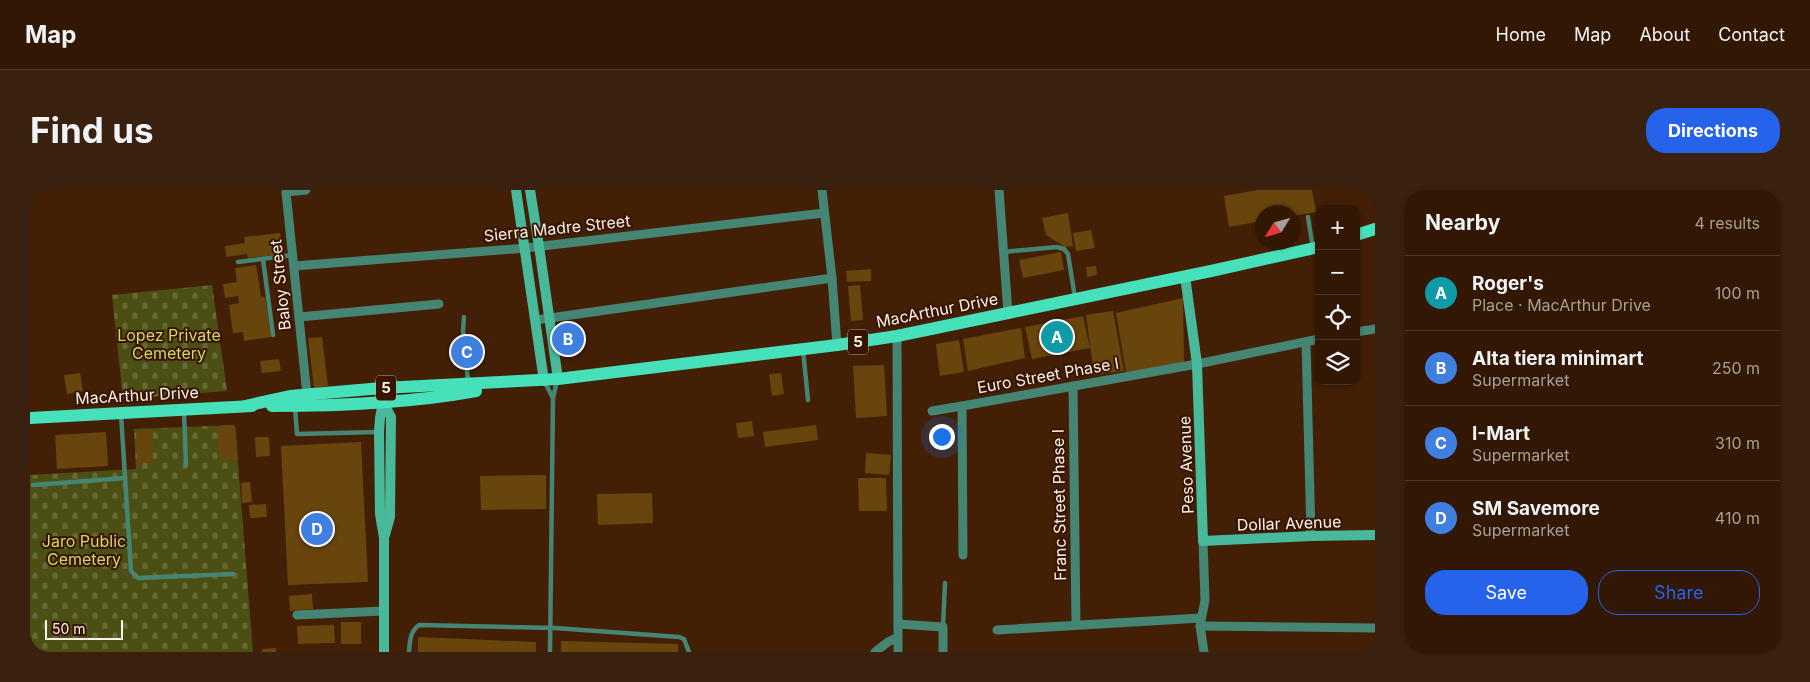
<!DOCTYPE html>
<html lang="en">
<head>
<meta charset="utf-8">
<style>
	:root { --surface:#321704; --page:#3a200e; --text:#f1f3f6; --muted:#a89f9a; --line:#4d3626; --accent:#2563eb }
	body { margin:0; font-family:Inter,sans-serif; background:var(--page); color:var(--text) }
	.controls { position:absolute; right:15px; top:15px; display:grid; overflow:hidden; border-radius:10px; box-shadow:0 1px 4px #0004 }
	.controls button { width:45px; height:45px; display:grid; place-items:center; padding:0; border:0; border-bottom:1px solid var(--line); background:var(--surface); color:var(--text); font:25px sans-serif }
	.compass { position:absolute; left:1225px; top:15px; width:45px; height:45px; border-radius:50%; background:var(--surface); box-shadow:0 1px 4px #0004; rotate:233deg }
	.scale { position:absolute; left:15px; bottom:12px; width:78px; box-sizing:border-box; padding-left:5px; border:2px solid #fbf1ec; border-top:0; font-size:14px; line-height:18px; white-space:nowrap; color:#fbf1ec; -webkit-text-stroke:4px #381500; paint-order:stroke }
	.you { position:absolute; left:911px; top:246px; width:18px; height:18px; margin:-12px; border:4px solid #fff; border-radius:50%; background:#1a73e8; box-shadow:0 0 0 8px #1a73e833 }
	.badge { display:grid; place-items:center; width:32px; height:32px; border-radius:50%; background:var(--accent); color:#fff; font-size:16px; font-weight:700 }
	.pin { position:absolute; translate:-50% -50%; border:2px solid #fff; box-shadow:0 1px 5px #0006 }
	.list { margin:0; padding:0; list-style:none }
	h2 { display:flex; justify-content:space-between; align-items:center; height:65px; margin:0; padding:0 20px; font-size:21px }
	h2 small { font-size:16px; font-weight:400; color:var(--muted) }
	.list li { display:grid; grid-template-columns:32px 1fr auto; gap:15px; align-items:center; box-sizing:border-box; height:75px; padding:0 20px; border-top:1px solid var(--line) }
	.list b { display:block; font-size:19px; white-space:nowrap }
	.list p { margin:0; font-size:16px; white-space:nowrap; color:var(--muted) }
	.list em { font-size:16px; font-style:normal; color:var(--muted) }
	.actions { display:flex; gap:10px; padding:15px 20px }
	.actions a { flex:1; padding:11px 0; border:1px solid var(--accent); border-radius:20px; text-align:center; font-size:18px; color:var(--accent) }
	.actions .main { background:var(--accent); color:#fff }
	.icon { flex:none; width:28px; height:28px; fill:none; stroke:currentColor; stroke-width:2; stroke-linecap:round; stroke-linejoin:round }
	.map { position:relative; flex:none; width:1345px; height:462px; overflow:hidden; border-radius:20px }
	header { display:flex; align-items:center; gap:30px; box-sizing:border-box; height:70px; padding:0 25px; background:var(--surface); border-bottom:1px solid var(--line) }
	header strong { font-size:24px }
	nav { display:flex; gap:28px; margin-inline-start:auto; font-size:18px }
	.intro { display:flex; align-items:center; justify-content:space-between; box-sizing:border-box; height:120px; padding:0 30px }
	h1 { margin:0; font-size:35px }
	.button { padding:12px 22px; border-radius:20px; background:var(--accent); color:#fff; font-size:18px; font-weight:700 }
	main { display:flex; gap:30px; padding:0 30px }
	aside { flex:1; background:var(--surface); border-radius:20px; box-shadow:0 1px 4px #0004 }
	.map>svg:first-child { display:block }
</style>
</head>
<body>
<header>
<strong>Map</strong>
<nav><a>Home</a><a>Map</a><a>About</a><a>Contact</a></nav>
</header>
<div class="intro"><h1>Find us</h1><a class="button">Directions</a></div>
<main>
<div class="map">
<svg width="1345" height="462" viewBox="0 0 1345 462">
	<defs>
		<pattern id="cemetery-stones" width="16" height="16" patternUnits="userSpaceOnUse" patternTransform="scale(1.25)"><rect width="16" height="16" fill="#4b4f14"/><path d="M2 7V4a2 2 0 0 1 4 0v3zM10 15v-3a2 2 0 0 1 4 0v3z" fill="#666936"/></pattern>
	</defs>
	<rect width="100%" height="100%" fill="#431f05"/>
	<g fill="url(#cemetery-stones)">
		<path d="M182 95 197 201 93 209 82 105Z"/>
		<path d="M205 235 223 462H0V285L106 279 104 239Z"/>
	</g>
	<g fill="#69450e">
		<path d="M1228 0H1282L1286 22 1262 26V22H1232V31L1199 37 1194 6Z"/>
		<path d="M1038 23 1043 56 1035 57 1016 45 1012 28Z"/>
		<path d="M1061 40 1065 58 1046 61 1043 43Z"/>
		<path d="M250 43 252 64 218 68 217 64 196 67 195 56 215 53 214 47Z"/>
		<path d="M1031 62 1034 80 993 88 989 70Z"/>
		<path d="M226 75 231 107H235L241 147 214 151 213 142 203 143 199 115 209 113 208 106 195 108 193 94 207 92 205 78Z"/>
		<path d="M1066 76 1067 85 1057 87 1056 77Z"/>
		<path d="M841 79V91L817 92 816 81Z"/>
		<path d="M830 95 833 130 821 131 818 96Z"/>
		<path d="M1153 108 1154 173 1096 182 1086 123Z"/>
		<path d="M1083 121 1094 181 1064 185 1056 125Z"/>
		<path d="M1053 126 1060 158 1002 169 995 137Z"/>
		<path d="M991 138 995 168 938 181 933 149Z"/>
		<path d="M292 147 298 196 284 198 278 148Z"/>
		<path d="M929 150 934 182 910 186 906 154Z"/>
		<path d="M249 169 251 181 232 183 230 171Z"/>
		<path d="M854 175 857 226 826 228 823 176Z"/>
		<path d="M50 183 53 201 37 204 34 185Z"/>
		<path d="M751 183 754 204 742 206 739 184Z"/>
		<path d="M722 231 724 246 708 248 706 233Z"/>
		<path d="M205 235 208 270 190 271 187 236Z"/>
		<path d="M786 235 788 250 735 257 733 242Z"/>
		<path d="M123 240V273H107L106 241Z"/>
		<path d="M76 242 78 276 27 279 25 245Z"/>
		<path d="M225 247H239L240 266 226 267Z"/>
		<path d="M331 252 338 392 258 395 251 256Z"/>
		<path d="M836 263 861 265 859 285 835 283Z"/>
		<path d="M516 285V319L451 320 450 286Z"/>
		<path d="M828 288H856L857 321H829Z"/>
		<path d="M220 292 222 312 212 313 211 293Z"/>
		<path d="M622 303 623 333 568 335 567 304Z"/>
		<path d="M236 314 237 327 220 328 219 315Z"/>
		<path d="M282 404 283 419 260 421 259 406Z"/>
		<rect x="311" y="432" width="20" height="22"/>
		<path d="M304 435 305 453 268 454 267 436Z"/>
		<path d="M388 447 506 452V462H388Z"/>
		<path d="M531 451 648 454V462H531Z"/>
		<path d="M246 458V462H232V459Z"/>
	</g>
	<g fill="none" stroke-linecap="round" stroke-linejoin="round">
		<g stroke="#448573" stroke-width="4.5">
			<path d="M1278 27 1283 58"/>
			<path d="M973 62 1027 57 1034 59 1038 64 1045 108"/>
			<path d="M233 69 243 145"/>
			<path d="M208 72 262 65"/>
			<path d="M434 127 433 141 438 191"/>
			<path d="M773 160 778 210"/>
			<path d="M514 191 523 208"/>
			<path d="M265 217 267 244 349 242"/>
			<path d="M154 221 156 275"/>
			<path d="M91 224 101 381 108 388 203 384"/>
			<path d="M3 295 95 288"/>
			<path d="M913 437 915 393"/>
			<path d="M379 462C380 450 380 442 389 435L525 438 649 447 654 449 659 462"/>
			<path d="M520 462 523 208 527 191"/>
		</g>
		<g stroke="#448573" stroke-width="9">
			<path d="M276 0 256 2 277 205"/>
			<path d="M792 0 802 88 807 155"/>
			<path d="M969 0 978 123"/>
			<path d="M264 76 496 58 794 23"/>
			<path d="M269 127 409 114"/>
			<path d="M506 130 802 88"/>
			<path d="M1326 142 1345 139"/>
			<path d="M1276 152 1281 346"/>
			<path d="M1043 196 1046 435"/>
			<path d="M902 221 932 216"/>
			<path d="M1173 351 1175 410 1170 436 1174 462"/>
			<path d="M933 365 932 216 1167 174 1289 149"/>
			<path d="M267 425 353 421"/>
			<path d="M868 434 913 437V462"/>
			<path d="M1170 436 1345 438"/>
			<path d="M967 440 1171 428"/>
			<path d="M868 447V462"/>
			<path d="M845 462 858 452 868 447 867 146"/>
		</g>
		<g stroke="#48b99b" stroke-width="10">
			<path d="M486 0 514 191"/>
			<path d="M500 0 509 56 528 189"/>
			<path d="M1155 86 1167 174 1173 351 1281 346 1345 345"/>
			<path d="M352 198 353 212 350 228 349 242 350 324 354 348V462"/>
			<path d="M353 212 361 227 360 327 355 345"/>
		</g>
		<g stroke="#46e0bb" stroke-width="12">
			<path d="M1326 45 1345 39"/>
			<path d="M215 216 260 206 352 198 528 189 807 155 867 146 978 123 1181 81 1289 57"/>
			<path d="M242 216C310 216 380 213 446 201"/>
			<path d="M0 228 222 216"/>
		</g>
	</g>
	<g text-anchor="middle" stroke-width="4" stroke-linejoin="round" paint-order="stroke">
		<g fill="#381500" stroke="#c0afa5" stroke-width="1">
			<rect x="818" y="139.5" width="20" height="25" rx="4"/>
			<rect x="346" y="185.5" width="20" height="25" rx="4"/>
		</g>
		<g font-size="15" font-weight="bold" fill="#fbf1ec">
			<text x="828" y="157">5</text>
			<text x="356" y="203">5</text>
		</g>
		<g font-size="16" fill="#fbf1ec" stroke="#381500">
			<text transform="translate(527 38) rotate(-6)" y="6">Sierra Madre Street</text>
			<text transform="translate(250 95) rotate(-96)" y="6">Baloy Street</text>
			<text transform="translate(907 120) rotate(-11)" y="6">MacArthur Drive</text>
			<text transform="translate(1018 185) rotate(-10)" y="6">Euro Street Phase I</text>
			<text transform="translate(107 205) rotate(-3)" y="6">MacArthur Drive</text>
			<text transform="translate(1156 275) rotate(-92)" y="6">Peso Avenue</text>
			<text transform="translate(1029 315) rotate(-91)" y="6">Franc Street Phase I</text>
			<text transform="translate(1259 333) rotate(-2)" y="6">Dollar Avenue</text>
		</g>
		<g font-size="16" fill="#d0d96c" stroke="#381500">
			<text x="139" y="151">Lopez Private<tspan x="139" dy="18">Cemetery</tspan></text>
			<text x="54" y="357">Jaro Public<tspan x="54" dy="18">Cemetery</tspan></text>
		</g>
	</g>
</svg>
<div class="controls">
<button>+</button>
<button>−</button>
<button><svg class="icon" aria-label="locate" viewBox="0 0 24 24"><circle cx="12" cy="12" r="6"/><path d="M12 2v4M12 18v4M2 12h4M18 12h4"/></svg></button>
<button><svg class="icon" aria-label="layers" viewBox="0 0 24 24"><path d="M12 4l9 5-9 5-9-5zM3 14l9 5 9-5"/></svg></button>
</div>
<svg class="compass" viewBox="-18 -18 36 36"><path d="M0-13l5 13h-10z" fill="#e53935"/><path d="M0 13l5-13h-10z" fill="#a89f9a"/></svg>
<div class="scale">50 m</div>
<div class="you"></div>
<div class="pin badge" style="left:1027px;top:147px;background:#0f9aa8">A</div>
<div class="pin badge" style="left:538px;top:149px;background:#3f7fe0">B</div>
<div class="pin badge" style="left:437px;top:162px;background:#3f7fe0">C</div>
<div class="pin badge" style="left:287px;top:339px;background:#3f7fe0">D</div>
</div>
<aside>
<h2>Nearby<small>4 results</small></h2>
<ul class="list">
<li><span class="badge" style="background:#0f9aa8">A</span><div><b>Roger's</b><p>Place · MacArthur Drive</p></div><em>100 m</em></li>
<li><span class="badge" style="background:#3f7fe0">B</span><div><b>Alta tiera minimart</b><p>Supermarket</p></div><em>250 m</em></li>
<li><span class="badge" style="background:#3f7fe0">C</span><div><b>I-Mart</b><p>Supermarket</p></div><em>310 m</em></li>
<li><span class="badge" style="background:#3f7fe0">D</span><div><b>SM Savemore</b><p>Supermarket</p></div><em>410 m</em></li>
</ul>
<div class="actions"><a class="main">Save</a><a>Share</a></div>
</aside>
</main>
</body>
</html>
